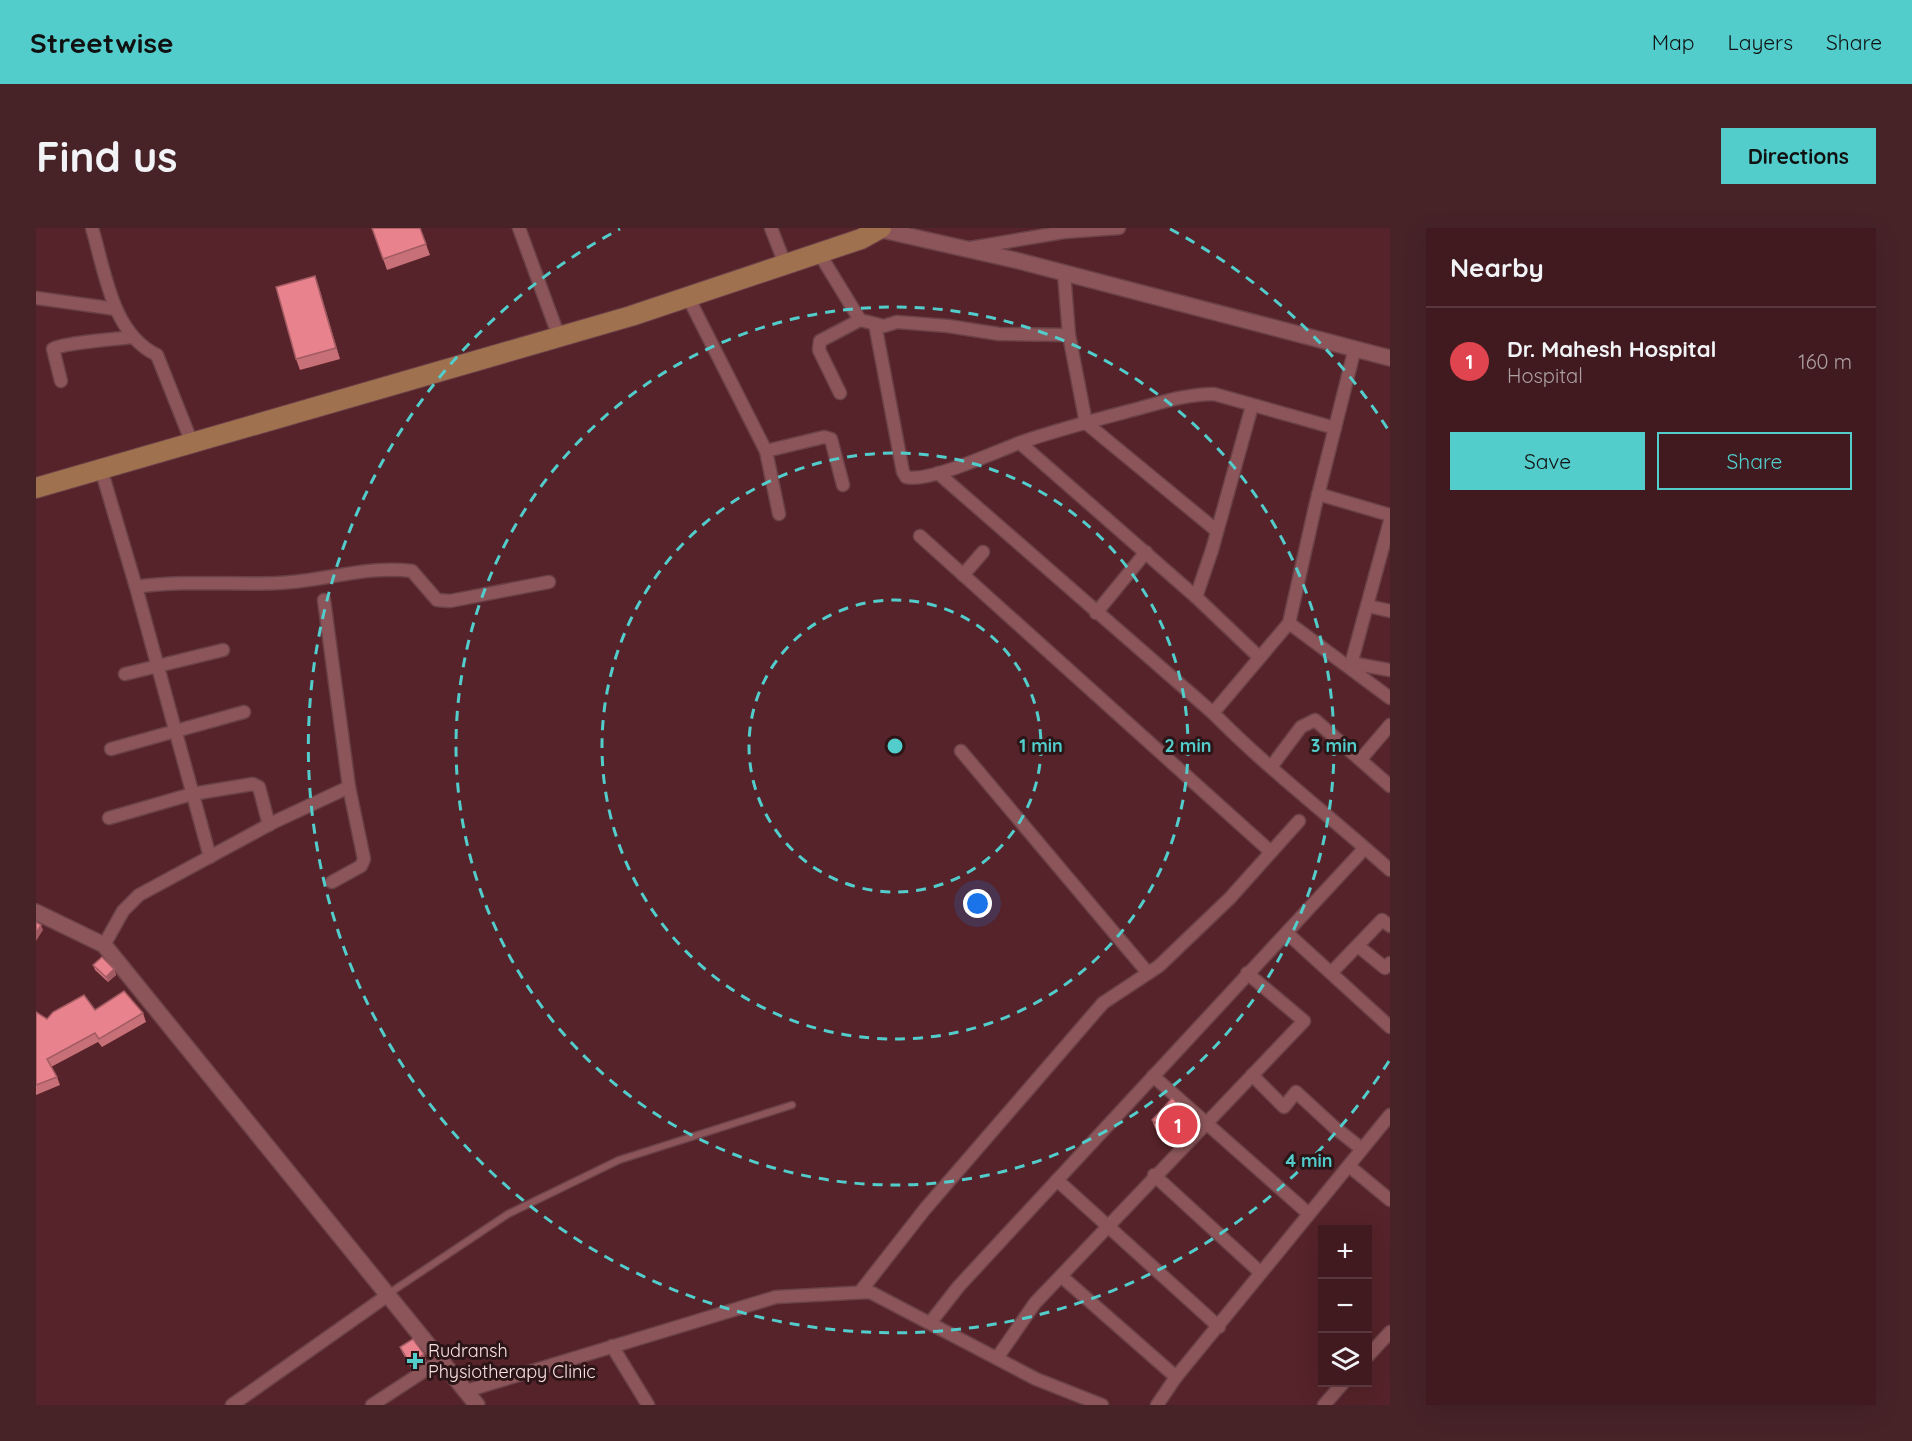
<!DOCTYPE html>
<html lang="en">
<head>
<meta charset="utf-8">
<style>
	:root { --surface:#401a1f; --page:#472328; --text:#f1f3f6; --muted:#aea1a4; --line:#59383d; --accent:#52cdcc }
	body { margin:0; font-family:Quicksand,sans-serif; background:var(--page); color:var(--text) }
	.controls { position:absolute; right:18px; bottom:18px; display:grid; overflow:hidden; border-radius:0px; box-shadow:0 6px 24px #0002 }
	.controls button { width:54px; height:54px; display:grid; place-items:center; padding:0; border:0; border-bottom:2px solid var(--line); background:var(--surface); color:var(--text); font:30px sans-serif }
	.you { position:absolute; left:942px; top:676px; width:21px; height:21px; margin:-15px; border:4px solid #fff; border-radius:50%; background:#1a73e8; box-shadow:0 0 0 9px #1a73e833 }
	.badge { display:grid; place-items:center; width:39px; height:39px; border-radius:50%; background:var(--accent); color:#fff; font-size:20px; font-weight:700 }
	.pin { position:absolute; translate:-50% -50%; border:3px solid #fff; box-shadow:0 2px 6px #0006 }
	.list { margin:0; padding:0; list-style:none }
	h2 { display:flex; justify-content:space-between; align-items:center; height:78px; margin:0; padding:0 24px; font-size:26px }
	h2 small { font-size:20px; font-weight:400; color:var(--muted) }
	.list li { display:grid; grid-template-columns:39px 1fr auto; gap:18px; align-items:center; box-sizing:border-box; height:108px; padding:0 24px; border-top:2px solid var(--line) }
	.list b { display:block; font-size:22px; white-space:nowrap }
	.list p { margin:0; font-size:20px; white-space:nowrap; color:var(--muted) }
	.list em { font-size:20px; font-style:normal; color:var(--muted) }
	.actions { display:flex; gap:12px; padding:18px 24px }
	.actions a { flex:1; padding:14px 0; border:2px solid var(--accent); border-radius:0px; text-align:center; font-size:21px; color:var(--accent) }
	.actions .main { background:var(--accent); color:#111 }
	.icon { flex:none; width:33px; height:33px; fill:none; stroke:currentColor; stroke-width:2; stroke-linecap:round; stroke-linejoin:round }
	.map { position:relative; flex:none; width:1354px; height:1177px; overflow:hidden; border-radius:0px }
	header { display:flex; align-items:center; gap:36px; box-sizing:border-box; height:84px; padding:0 30px; background:var(--accent); color:#111 }
	header strong { font-size:28px }
	nav { display:flex; gap:33px; margin-inline-start:auto; font-size:21px }
	.intro { display:flex; align-items:center; justify-content:space-between; box-sizing:border-box; height:144px; padding:0 36px }
	h1 { margin:0; font-size:42px }
	.button { padding:15px 27px; border-radius:0px; background:var(--accent); color:#111; font-size:21px; font-weight:700 }
	main { display:flex; gap:36px; padding:0 36px }
	aside { flex:1; background:var(--surface); border-radius:0px; box-shadow:0 6px 24px #0002 }
	.map>svg:first-child { display:block }
</style>
</head>
<body>
<header>
<strong>Streetwise</strong>
<nav><a>Map</a><a>Layers</a><a>Share</a></nav>
</header>
<div class="intro"><h1>Find us</h1><a class="button">Directions</a></div>
<main>
<div class="map">
<svg width="1354" height="1177" viewBox="0 0 1354 1177">
	<rect width="100%" height="100%" fill="#552329"/>
	<g fill="none" stroke-linecap="round" stroke-linejoin="round">
		<defs>
			<path id="service" d="M352 1066 472 986 583 932 756 877"/>
			<g id="minor">
				<path d="M56 0C69 43 76 106 121 127L156 215"/>
				<path d="M483 0 523 109"/>
				<path d="M735 0 749 36"/>
				<path d="M934 20 1028 4 1083 0"/>
				<path d="M783 25 824 92 848 98 861 94 912 98 963 106 1033 107"/>
				<path d="M1028 45 1033 107 1050 195 1181 303"/>
				<path d="M652 69 730 223 743 286"/>
				<path d="M0 70 80 81"/>
				<path d="M839 96 867 244 870 249C892 255 959 224 983 215 1020 202 1059 192 1097 182 1124 175 1150 166 1178 166L1299 200"/>
				<path d="M25 153 17 121C26 115 81 111 96 109"/>
				<path d="M804 165 783 122 784 113 824 92"/>
				<path d="M984 215 1160 369 1223 429"/>
				<path d="M730 223 788 209 795 211 807 257"/>
				<path d="M65 241 100 359"/>
				<path d="M902 245 1177 485C1232 541 1295 589 1354 642"/>
				<path d="M1282 266 1354 287"/>
				<path d="M884 308 1235 624"/>
				<path d="M927 347 947 324"/>
				<path d="M1160 369 1176 322 1216 178"/>
				<path d="M1332 378 1354 383"/>
				<path d="M1060 385 1110 324"/>
				<path d="M1253 395 1354 470"/>
				<path d="M1315 435 1354 442"/>
				<path d="M1314 440 1354 293"/>
				<path d="M89 446 187 422"/>
				<path d="M1177 485 1253 395 1279 279 1319 120"/>
				<path d="M75 521 208 484"/>
				<path d="M925 523 1112 745"/>
				<path d="M1325 531 1354 497"/>
				<path d="M1235 539 1265 499 1279 492 1354 558"/>
				<path d="M73 590 156 566 217 556 223 559 233 597"/>
				<path d="M174 629 100 359C148 352 195 357 243 355 288 353 332 337 376 343L401 372 414 373 513 354"/>
				<path d="M296 654 325 638 328 631 313 559"/>
				<path d="M1251 705 1354 799"/>
				<path d="M68 717 87 683 103 667 238 594 313 559 288 372"/>
				<path d="M1322 718 1349 740 1354 735"/>
				<path d="M1295 745 1346 692 1354 698"/>
				<path d="M1216 847 1248 879 1260 864 1298 899 1326 921"/>
				<path d="M1117 848 1273 986"/>
				<path d="M1313 938 1354 972"/>
				<path d="M1118 947 1225 1045"/>
				<path d="M1021 952 1183 1099"/>
				<path d="M1025 1048 1140 1149"/>
				<path d="M824 1064 889 981 1067 775 1123 738 1194 670 1263 593"/>
				<path d="M894 1095 923 1058 1328 621"/>
				<path d="M576 1118 612 1177"/>
				<path d="M1332 1128 1354 1104"/>
				<path d="M961 1130 999 1075 1268 793 1211 745"/>
				<path d="M430 1163 740 1069 834 1064 1000 1151 1066 1177"/>
				<path d="M196 1177 352 1067"/>
				<path d="M336 1177 405 1132"/>
				<path d="M1121 1177 1140 1149 1354 887"/>
				<path d="M1288 1177 1308 1154"/>
			</g>
			<g id="tertiary">
				<path d="M842 1 983 33 1354 130"/>
				<path d="M0 684 68 717 441 1177"/>
			</g>
			<path id="primary" d="M0 260 595 88 825 11 845 0"/>
		</defs>
		<use href="#service" stroke="#6b4148" stroke-width="9"/>
		<use href="#minor" stroke="#6b4148" stroke-width="15"/>
		<use href="#tertiary" stroke="#6b4148" stroke-width="18"/>
		<use href="#primary" stroke="#6b4148" stroke-width="22"/>
		<use href="#service" stroke="#8c5559" stroke-width="6"/>
		<use href="#minor" stroke="#8c5559" stroke-width="12"/>
		<use href="#tertiary" stroke="#8c5559" stroke-width="15"/>
		<use href="#primary" stroke="#9f714f" stroke-width="20"/>
	</g>
	<g fill="#c87078">
		<path d="M336 0H384L394 27 351 42Z"/>
		<path d="M279 48 304 131 264 142 260 131Z"/>
		<path d="M57 737 78 741 80 747 72 754 59 742Z"/>
		<path d="M59 782 107 785 110 794 66 819 62 814 15 839 21 849 24 857 0 867V784L11 791Z"/>
		<path d="M1150 888 1143 896 1145 898 1148 907 1138 917 1119 900 1116 892Z"/>
		<path d="M364 1119 390 1132 376 1141 366 1124Z"/>
	</g>
	<g fill="#a25b62">
		<path d="M279 48 283 59 304 131 300 120Z"/>
		<path d="M5 697 7 702 0 713V705Z"/>
		<path d="M78 741 80 747 72 754 70 749Z"/>
		<path d="M1147 880 1150 888 1140 899 1137 891Z"/>
		<path d="M1145 898 1148 907 1138 917 1135 909Z"/>
		<path d="M388 1126 390 1132 376 1141 374 1136Z"/>
	</g>
	<g fill="#e8828c" stroke="#a25b62" stroke-width="1.5">
		<path d="M336 0H384L390 16 347 31Z"/>
		<path d="M279 48 300 120 260 131 240 59Z"/>
		<path d="M0 694 5 697 0 705Z"/>
		<path d="M66 729 78 741 70 749 57 737Z"/>
		<path d="M88 763 107 785 63 811 59 805 11 831 21 849 0 857V784L11 791 17 784 48 767 59 782Z"/>
		<path d="M1136 870 1147 880 1137 891 1145 898 1135 909 1116 892Z"/>
		<path d="M377 1111 388 1126 374 1136 364 1119Z"/>
	</g>
	<g fill="none" stroke="#52cdcc" stroke-width="3" stroke-dasharray="10 8">
		<circle cx="859" cy="518" r="146"/>
		<circle cx="859" cy="518" r="293"/>
		<circle cx="859" cy="518" r="439"/>
		<path d="M1353 833A586 586 0 1 1 584 1M1134 1A586 586 0 0 1 1353 203"/>
	</g>
	<path fill="#52cdcc" stroke="#2c1517" stroke-width="2" d="M376 1124h6v6h6v6h-6v6h-6v-6h-6v-6h6z"/>
	<g text-anchor="middle" stroke-width="6" stroke-linejoin="round" paint-order="stroke">
		<g font-size="18" fill="#fde2e3" stroke="#2c1517" text-anchor="start">
			<text x="392" y="1129">Rudransh<tspan x="392" dy="21">Physiotherapy Clinic</tspan></text>
		</g>
	</g>
	<circle cx="859" cy="518" r="9" fill="#52cdcc" stroke="#2c1517" stroke-width="3"/>
	<g font-size="18" text-anchor="middle" font-weight="bold" fill="#52cdcc" stroke="#2c1517" stroke-width="6" stroke-linejoin="round" paint-order="stroke">
		<text x="1005" y="524">1 min</text>
		<text x="1152" y="524">2 min</text>
		<text x="1298" y="524">3 min</text>
		<text x="1273" y="939">4 min</text>
	</g>
</svg>
<div class="controls">
<button>+</button>
<button>−</button>
<button><svg class="icon" aria-label="layers" viewBox="0 0 24 24"><path d="M12 4l9 5-9 5-9-5zM3 14l9 5 9-5"/></svg></button>
</div>
<div class="you"></div>
<div class="pin badge" style="left:1142px;top:897px;background:#e0444e">1</div>
</div>
<aside>
<h2>Nearby<small></small></h2>
<ul class="list">
<li><span class="badge" style="background:#e0444e">1</span><div><b>Dr. Mahesh Hospital</b><p>Hospital</p></div><em>160 m</em></li>
</ul>
<div class="actions"><a class="main">Save</a><a>Share</a></div>
</aside>
</main>
</body>
</html>
